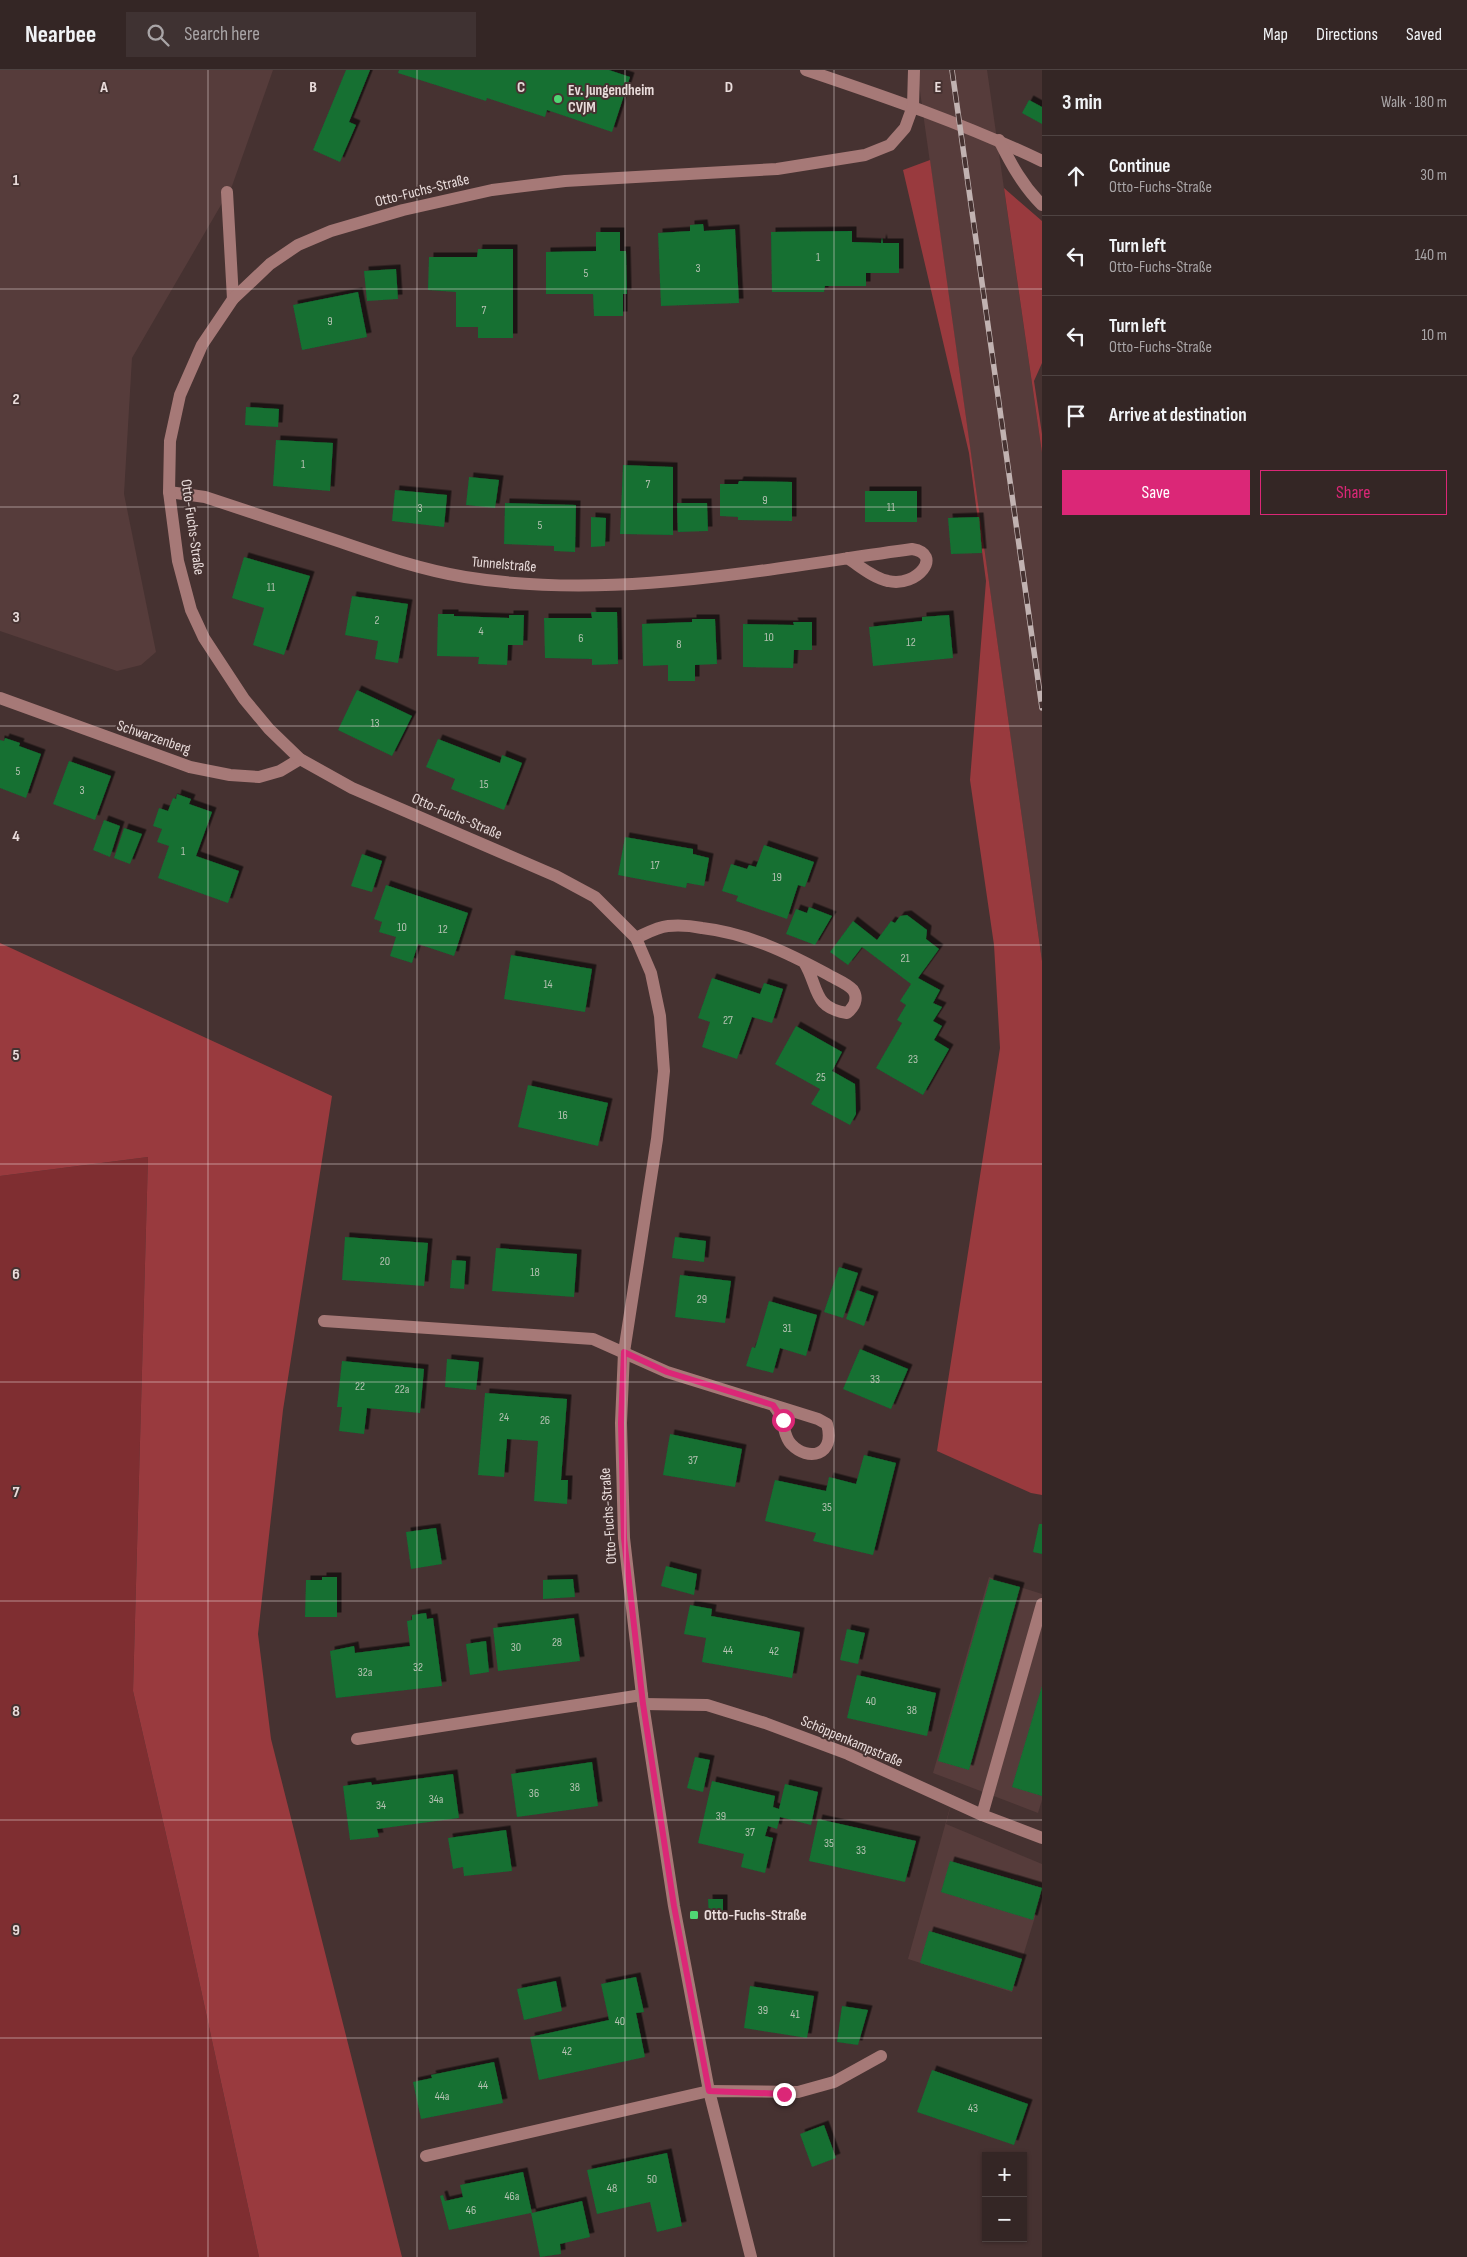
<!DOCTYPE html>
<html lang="en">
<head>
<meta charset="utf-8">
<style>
	:root { --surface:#342625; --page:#3f3232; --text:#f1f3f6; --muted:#a9a5a7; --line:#4e4342; --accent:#db2777 }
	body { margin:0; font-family:"Sofia Sans Condensed",sans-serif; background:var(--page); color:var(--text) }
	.controls { position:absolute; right:15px; bottom:15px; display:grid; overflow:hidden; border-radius:0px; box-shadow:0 1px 4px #0004 }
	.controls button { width:45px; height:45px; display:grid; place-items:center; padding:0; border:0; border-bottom:1px solid var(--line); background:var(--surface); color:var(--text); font:25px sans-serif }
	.stop { position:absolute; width:15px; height:15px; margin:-11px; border:4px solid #db2777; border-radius:50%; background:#fff }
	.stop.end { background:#db2777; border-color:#fff; box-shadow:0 1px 5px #0008 }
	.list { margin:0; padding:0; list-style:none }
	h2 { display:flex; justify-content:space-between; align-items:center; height:65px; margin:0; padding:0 20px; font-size:21px }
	h2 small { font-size:16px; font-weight:400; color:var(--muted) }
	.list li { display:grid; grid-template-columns:32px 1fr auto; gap:15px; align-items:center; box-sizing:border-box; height:80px; padding:0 20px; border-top:1px solid var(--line) }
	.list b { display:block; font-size:19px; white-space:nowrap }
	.list p { margin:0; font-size:16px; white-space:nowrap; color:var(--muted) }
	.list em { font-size:16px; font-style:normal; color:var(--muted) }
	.actions { display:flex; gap:10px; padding:15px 20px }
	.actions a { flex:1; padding:11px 0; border:1px solid var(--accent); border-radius:0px; text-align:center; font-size:18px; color:var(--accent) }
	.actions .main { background:var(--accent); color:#fff }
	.icon { flex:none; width:28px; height:28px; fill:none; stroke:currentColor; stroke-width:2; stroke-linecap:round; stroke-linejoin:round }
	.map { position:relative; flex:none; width:1042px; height:2187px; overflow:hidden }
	header { display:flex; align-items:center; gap:30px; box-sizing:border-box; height:70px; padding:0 25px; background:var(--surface); border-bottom:1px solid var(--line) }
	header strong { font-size:24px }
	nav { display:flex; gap:28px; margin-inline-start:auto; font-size:18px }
	.search { width:350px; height:45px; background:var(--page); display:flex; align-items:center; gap:12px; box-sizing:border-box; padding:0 18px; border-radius:0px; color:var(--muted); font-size:19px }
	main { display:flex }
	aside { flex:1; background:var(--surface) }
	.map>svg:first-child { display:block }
</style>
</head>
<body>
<header>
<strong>Nearbee</strong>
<div class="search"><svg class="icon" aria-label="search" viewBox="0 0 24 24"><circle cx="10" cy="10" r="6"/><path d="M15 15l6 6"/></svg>Search here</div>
<nav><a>Map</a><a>Directions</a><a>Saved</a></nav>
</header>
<main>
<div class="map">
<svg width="1042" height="2187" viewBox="0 0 1042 2187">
	<defs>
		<filter id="shadow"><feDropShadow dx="4.5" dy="-4.5" stdDeviation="0" flood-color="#0009"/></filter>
	</defs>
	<rect width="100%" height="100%" fill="#463231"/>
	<g fill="#563c3b">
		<path d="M0 0H273L232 116 132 288 124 424 156 582 141 595 117 601 0 561Z"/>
		<path d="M917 0H987L1042 383V891Z"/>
		<path d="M989 1507 1042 1524V1730L1038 1743 957 1712 946 1754 1042 1794V1824L1012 1922 908 1889 957 1712 933 1703Z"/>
	</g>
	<path fill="#7f2e31" d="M148 1087 133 1621 188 1860 259 2187H0V1106Z"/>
	<g fill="#993a3e">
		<path d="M930 90 1042 891V1425L1031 1423 937 1381 1000 978 994 875 970 710 986 511 969 383 903 100Z"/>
		<path d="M1004 118 1042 151V293L1034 311 1042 364V383Z"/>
		<path d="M0 873 332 1026 283 1340 258 1564 271 1669 402 2187H259L188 1860 133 1621 148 1087 0 1106Z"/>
	</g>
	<g fill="#137032" filter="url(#shadow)">
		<path d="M346 0H370L349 52 356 55 340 92 313 80Z"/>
		<path d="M399 0H609L630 7 612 62 547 40 545 47 487 28 486 31 398 3Z"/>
		<path d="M1029 30 1042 37V54L1022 43Z"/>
		<path d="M703 154 704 161 735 159 739 233 661 236 658 163 690 161V155Z"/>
		<path d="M852 161V172L881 173 882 168 883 173H899V203H866V216H825L824 222H772L771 162Z"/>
		<path d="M596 162H620V181H626L627 224H623V246H594L593 224H546V182L596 181Z"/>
		<path d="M478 179H513V268H478V257H456V222L428 220 429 187H477Z"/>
		<path d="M396 199 398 229 367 231 364 201Z"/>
		<path d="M358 222 367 267 302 280 293 235Z"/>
		<path d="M246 337 279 339 278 357 245 355Z"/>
		<path d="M276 370 333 373 330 421 273 416Z"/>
		<path d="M623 395 673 397V465L620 464Z"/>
		<path d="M469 407 499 410 495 438 466 435Z"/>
		<path d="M739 411 792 412V451L738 450V447L720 446V414H738Z"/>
		<path d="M395 420 447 425 444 457 392 451Z"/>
		<rect x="865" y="421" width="52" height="31"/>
		<path d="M505 433 576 435 575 482 554 481V476L504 474Z"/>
		<path d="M677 433H707L708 461 678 462Z"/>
		<path d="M591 447 606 448 605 476 591 477Z"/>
		<path d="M979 447 982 483 951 484 948 448Z"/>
		<path d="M244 487 310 506 284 585 253 575 264 538 232 528Z"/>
		<path d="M352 526 408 534 398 593 375 589 378 571 345 565Z"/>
		<path d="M591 542H617L618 594 592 595V589L545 588 544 548H592Z"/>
		<path d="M438 544H454V546L509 548V545H524L523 575H508L507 595 478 594 479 587 437 586Z"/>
		<path d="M949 545 953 588 873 596 869 557 922 551V547Z"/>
		<path d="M692 549H715L717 594 695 595V611H668V595L643 596 642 554 692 552Z"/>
		<path d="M793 552H812V580H794L793 598 743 597V554L794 555Z"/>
		<path d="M357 620 412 646 392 686 338 660Z"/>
		<path d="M5 668 20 673 19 676 41 684 26 728 0 718V670L4 671Z"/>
		<path d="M438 669 500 693 502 685 522 693 504 740 451 719 455 709 426 697Z"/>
		<path d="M69 691 111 706 95 750 53 734Z"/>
		<path d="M177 724 191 729 189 734 212 742 196 786 239 801 228 833 158 808 169 776 157 772 162 759 153 756 159 738 168 741 173 728 176 729Z"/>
		<path d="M104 750 120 756 110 787 93 780Z"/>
		<path d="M124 758 142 764 130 794 114 788Z"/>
		<path d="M625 767 693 779V784L709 788 704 816 687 813 686 818 618 805Z"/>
		<path d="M764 775 814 792 805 817 798 815 787 849 736 831 738 826 722 821 731 794 747 799 749 795 756 797Z"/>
		<path d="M362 784 382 791 372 822 351 816Z"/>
		<path d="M386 815 468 843 454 886 418 874 412 893 390 886 396 867 379 862 382 852 374 849Z"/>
		<path d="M809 837 832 846 815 875 786 864 796 839 807 843Z"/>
		<path d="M907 845 927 860 926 869 939 879 918 908 940 920 933 933 942 937 933 951 942 956 934 970 949 979 923 1025 876 998 902 953 897 950 906 935 900 931 911 914 862 877 848 895 830 882 853 851 877 870 891 851 895 853 900 846Z"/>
		<path d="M511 885 592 899 585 942 504 929Z"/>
		<path d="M712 908 760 924 764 913 783 919 772 953 752 947 737 989 702 977 710 952 698 948Z"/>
		<path d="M796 956 842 982 832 1001 855 1014 856 1044 850 1055 811 1034 820 1019 775 994Z"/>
		<path d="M528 1015 608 1033 598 1076 518 1057Z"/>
		<path d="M345 1167 428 1173 424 1216 342 1210Z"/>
		<path d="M675 1167 706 1171 704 1192 672 1188Z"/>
		<path d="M496 1178 577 1184 574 1227 492 1221Z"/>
		<path d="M452 1190 466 1191 464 1219 450 1218Z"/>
		<path d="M839 1197 858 1203 843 1248 824 1242Z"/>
		<path d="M680 1205 731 1211 725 1253 675 1247Z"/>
		<path d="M857 1220 874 1226 864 1256 846 1249Z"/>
		<path d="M769 1231 817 1245 806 1286 780 1278 773 1303 746 1296 752 1277 755 1278 757 1272Z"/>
		<path d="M860 1279 908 1299 891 1339 843 1319Z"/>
		<path d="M447 1289 479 1292 476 1320 445 1317Z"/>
		<path d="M342 1291 424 1299 420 1343 367 1338 364 1364 339 1361 342 1337H337Z"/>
		<path d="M485 1323 567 1329 561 1410H568L567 1434 534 1431 538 1371 507 1369 504 1407 478 1405Z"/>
		<path d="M670 1364 742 1379 735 1417 663 1405Z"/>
		<path d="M864 1385 896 1393 873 1485 813 1471 816 1463 765 1451 775 1410 826 1421 829 1407 856 1414Z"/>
		<path d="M1039 1454H1042V1484L1033 1482Z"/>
		<path d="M436 1458 442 1494 411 1499 406 1462Z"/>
		<path d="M666 1496 697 1504 694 1525 661 1516Z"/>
		<path d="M322 1507H337V1547H305L306 1510H322Z"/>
		<path d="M573 1509 575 1527 543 1529V1510Z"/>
		<path d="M990 1509 1020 1517 969 1700 938 1691Z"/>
		<path d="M690 1535 712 1539 711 1546 800 1562 792 1608 702 1592 706 1568 684 1564Z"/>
		<path d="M426 1543 427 1549 433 1548 442 1616 336 1628 330 1581 354 1576 355 1583 410 1576 407 1551 412 1550V1545Z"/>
		<path d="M574 1548 580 1591 498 1601 493 1558Z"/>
		<path d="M847 1559 865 1563 858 1594 840 1590Z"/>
		<path d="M486 1571 489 1602 470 1605 466 1574Z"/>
		<path d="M857 1605 936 1623 927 1666 847 1648Z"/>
		<path d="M1042 1616V1726L1012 1717Z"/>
		<path d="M695 1687 710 1690 703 1722 687 1718Z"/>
		<path d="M592 1692 598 1736 517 1747 511 1704Z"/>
		<path d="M453 1704 459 1748 377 1759 379 1767 350 1770 343 1716 371 1712 372 1715Z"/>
		<path d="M712 1711 775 1726 773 1737 779 1739 785 1714 818 1722 811 1755 780 1747 777 1759 768 1756 765 1766 773 1768 765 1803 741 1797 744 1784 698 1773Z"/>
		<path d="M818 1749 916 1771 905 1812 809 1791Z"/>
		<path d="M506 1760 512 1801 464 1806 463 1797 453 1799 448 1768Z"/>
		<path d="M950 1791 1042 1818 1033 1850 941 1822Z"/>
		<path d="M708 1829H723V1848H709Z"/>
		<path d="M929 1861 1022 1889 1012 1921 920 1893Z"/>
		<path d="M636 1907 644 1942 636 1943 645 1987 539 2010 530 1967 609 1950 601 1914Z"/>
		<path d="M556 1911 562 1941 524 1950 517 1919Z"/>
		<path d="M750 1916 814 1926 807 1968 744 1958Z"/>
		<path d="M842 1936 868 1940 858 1975 837 1972Z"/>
		<path d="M494 1992 503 2033 421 2049 413 2012 432 2008 431 2005Z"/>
		<path d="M932 2000 1028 2034 1014 2075 917 2042Z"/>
		<path d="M824 2055 836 2088 812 2097 800 2064Z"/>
		<path d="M667 2083 682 2156 657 2162 650 2132 597 2144 587 2100Z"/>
		<path d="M523 2102 532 2143 582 2131 590 2167 560 2174 561 2184 540 2187 531 2143 449 2160 440 2126 443 2125 445 2131 463 2127 460 2115Z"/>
	</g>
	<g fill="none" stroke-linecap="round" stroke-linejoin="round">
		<g stroke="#a67977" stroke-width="12">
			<path d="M806 0C886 27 965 54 1042 91"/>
			<path d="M999 70C1011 94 1023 116 1042 135"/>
			<path d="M227 122 233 229"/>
			<path d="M169 422 205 427C250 442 296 457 341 472 382 486 422 500 465 507 613 531 765 499 912 479 944 484 917 518 888 511 873 508 860 496 847 488"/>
			<path d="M0 628 190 697 230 705 259 707 280 701 300 689"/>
			<path d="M636 868C645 864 657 857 668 856 678 855 692 856 702 858 747 863 788 883 827 904 835 909 847 913 853 920 859 929 854 937 847 943 812 938 819 916 804 892"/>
			<path d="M324 1251 593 1269 667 1302 818 1349 827 1354C836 1386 808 1392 791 1374 782 1365 786 1349 773 1335"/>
			<path d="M643 1634 707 1635 765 1653 848 1684 982 1745 1042 1768"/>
			<path d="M357 1669 642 1625"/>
			<path d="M982 1745 1042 1534"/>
			<path d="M426 2086 709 2021 798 2022 834 2012 881 1986"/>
			<path d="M751 2187 709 2021 674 1836 643 1634 624 1468 621 1353 624 1282 657 1069 664 1001 660 946 651 903 636 868 595 827 556 806 352 718 300 689 269 659 244 629 204 568 191 540 178 491 169 422 170 371 180 325 202 275 233 229 270 194 298 175 331 161 403 140 492 120 565 111 777 99 865 85 890 75 905 58 913 36 914 0"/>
		</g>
		<defs>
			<path id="rail" d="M952 0 1042 638"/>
		</defs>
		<use href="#rail" stroke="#c1b2b1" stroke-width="5.5"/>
		<use href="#rail" stroke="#463231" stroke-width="4" stroke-dasharray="11" stroke-linecap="butt"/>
	</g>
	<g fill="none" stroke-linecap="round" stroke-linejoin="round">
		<path stroke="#db2777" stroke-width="6" d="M783 1350 773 1335 667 1302 624 1282 621 1353 624 1468 643 1634 674 1836 709 2021 784 2024"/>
	</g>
	<path fill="none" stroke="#e9dcdb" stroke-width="1" stroke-opacity="0.55" d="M208 0V2187M417 0V2187M625 0V2187M834 0V2187M0 219H1042M0 437H1042M0 656H1042M0 875H1042M0 1094H1042M0 1312H1042M0 1531H1042M0 1750H1042M0 1968H1042"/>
	<g fill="#50d674" stroke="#463231" stroke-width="2">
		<circle cx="558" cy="29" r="5"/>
		<rect x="689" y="1840" width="10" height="10" rx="2.5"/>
	</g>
	<g text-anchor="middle" stroke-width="4" stroke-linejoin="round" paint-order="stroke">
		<g font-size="12" fill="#b4c1b1">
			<text x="818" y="191">1</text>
			<text x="698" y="202">3</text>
			<text x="586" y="207">5</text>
			<text x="484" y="244">7</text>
			<text x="330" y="255">9</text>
			<text x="303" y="398">1</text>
			<text x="648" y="418">7</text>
			<text x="765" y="434">9</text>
			<text x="891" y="441">11</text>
			<text x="420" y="442">3</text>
			<text x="540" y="459">5</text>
			<text x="271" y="521">11</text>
			<text x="377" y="554">2</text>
			<text x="481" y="565">4</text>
			<text x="769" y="571">10</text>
			<text x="581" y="572">6</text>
			<text x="911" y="576">12</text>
			<text x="679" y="578">8</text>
			<text x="375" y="657">13</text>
			<text x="18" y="705">5</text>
			<text x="484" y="718">15</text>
			<text x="82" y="724">3</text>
			<text x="183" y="785">1</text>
			<text x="655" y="799">17</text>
			<text x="777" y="811">19</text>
			<text x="402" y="861">10</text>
			<text x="443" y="863">12</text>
			<text x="905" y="892">21</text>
			<text x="548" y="918">14</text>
			<text x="728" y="954">27</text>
			<text x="913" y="993">23</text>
			<text x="821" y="1011">25</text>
			<text x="563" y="1049">16</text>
			<text x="385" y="1195">20</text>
			<text x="535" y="1206">18</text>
			<text x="702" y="1233">29</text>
			<text x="787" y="1262">31</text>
			<text x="875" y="1313">33</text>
			<text x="360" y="1320">22</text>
			<text x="402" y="1323">22a</text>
			<text x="504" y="1351">24</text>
			<text x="545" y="1354">26</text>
			<text x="693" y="1394">37</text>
			<text x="827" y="1441">35</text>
			<text x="557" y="1576">28</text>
			<text x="516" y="1581">30</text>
			<text x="728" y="1584">44</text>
			<text x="774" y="1585">42</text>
			<text x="418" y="1601">32</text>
			<text x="365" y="1606">32a</text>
			<text x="871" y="1635">40</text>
			<text x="912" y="1644">38</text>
			<text x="575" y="1721">38</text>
			<text x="534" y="1727">36</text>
			<text x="436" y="1733">34a</text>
			<text x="381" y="1739">34</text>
			<text x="721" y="1750">39</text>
			<text x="750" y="1766">37</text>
			<text x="829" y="1777">35</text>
			<text x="861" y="1784">33</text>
			<text x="763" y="1944">39</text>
			<text x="795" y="1948">41</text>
			<text x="620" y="1955">40</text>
			<text x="567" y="1985">42</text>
			<text x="483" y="2019">44</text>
			<text x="442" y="2030">44a</text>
			<text x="973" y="2042">43</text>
			<text x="652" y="2113">50</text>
			<text x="612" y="2122">48</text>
			<text x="512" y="2130">46a</text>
			<text x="471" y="2144">46</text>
		</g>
		<g font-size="15" font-weight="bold" fill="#e9dcdb" stroke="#463231" text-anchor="start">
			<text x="568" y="25">Ev. Jungendheim<tspan x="568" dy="17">CVJM</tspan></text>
			<text x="704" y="1850">Otto-Fuchs-Straße</text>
		</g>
		<g font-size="15" fill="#e9dcdb" stroke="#463231">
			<text transform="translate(422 120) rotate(-14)" y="5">Otto-Fuchs-Straße</text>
			<text transform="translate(193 457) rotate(82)" y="5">Otto-Fuchs-Straße</text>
			<text transform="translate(504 494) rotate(5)" y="5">Tunnelstraße</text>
			<text transform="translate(154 667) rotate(19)" y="5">Schwarzenberg</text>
			<text transform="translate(457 746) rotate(23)" y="5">Otto-Fuchs-Straße</text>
			<text transform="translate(608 1446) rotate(-94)" y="5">Otto-Fuchs-Straße</text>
			<text transform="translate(852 1671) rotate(23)" y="5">Schöppenkampstraße</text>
		</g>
	</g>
	<g font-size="16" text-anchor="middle" font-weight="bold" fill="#e9dcdb" stroke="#463231" stroke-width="4" stroke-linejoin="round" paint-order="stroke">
		<text x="104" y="22">A</text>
		<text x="313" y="22">B</text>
		<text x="521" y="22">C</text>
		<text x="729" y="22">D</text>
		<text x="938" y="22">E</text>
		<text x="16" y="115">1</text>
		<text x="16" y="334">2</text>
		<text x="16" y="552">3</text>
		<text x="16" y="771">4</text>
		<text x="16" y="990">5</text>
		<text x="16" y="1209">6</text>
		<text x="16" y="1427">7</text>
		<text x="16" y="1646">8</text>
		<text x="16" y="1865">9</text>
	</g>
</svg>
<div class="controls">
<button>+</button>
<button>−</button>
</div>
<div class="stop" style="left:783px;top:1350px"></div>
<div class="stop end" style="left:784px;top:2024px"></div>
</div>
<aside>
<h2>3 min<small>Walk · 180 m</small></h2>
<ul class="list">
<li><svg class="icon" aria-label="ahead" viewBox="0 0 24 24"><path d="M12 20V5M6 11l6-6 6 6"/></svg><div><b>Continue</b><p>Otto-Fuchs-Straße</p></div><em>30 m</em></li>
<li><svg class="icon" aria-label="left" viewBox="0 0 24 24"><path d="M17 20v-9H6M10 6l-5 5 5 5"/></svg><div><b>Turn left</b><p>Otto-Fuchs-Straße</p></div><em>140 m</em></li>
<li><svg class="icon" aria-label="left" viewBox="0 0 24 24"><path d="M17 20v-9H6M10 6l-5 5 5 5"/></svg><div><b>Turn left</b><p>Otto-Fuchs-Straße</p></div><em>10 m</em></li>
<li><svg class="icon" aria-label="arrive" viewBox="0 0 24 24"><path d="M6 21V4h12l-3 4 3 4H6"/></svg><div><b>Arrive at destination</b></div></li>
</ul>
<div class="actions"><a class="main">Save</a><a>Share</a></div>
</aside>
</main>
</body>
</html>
